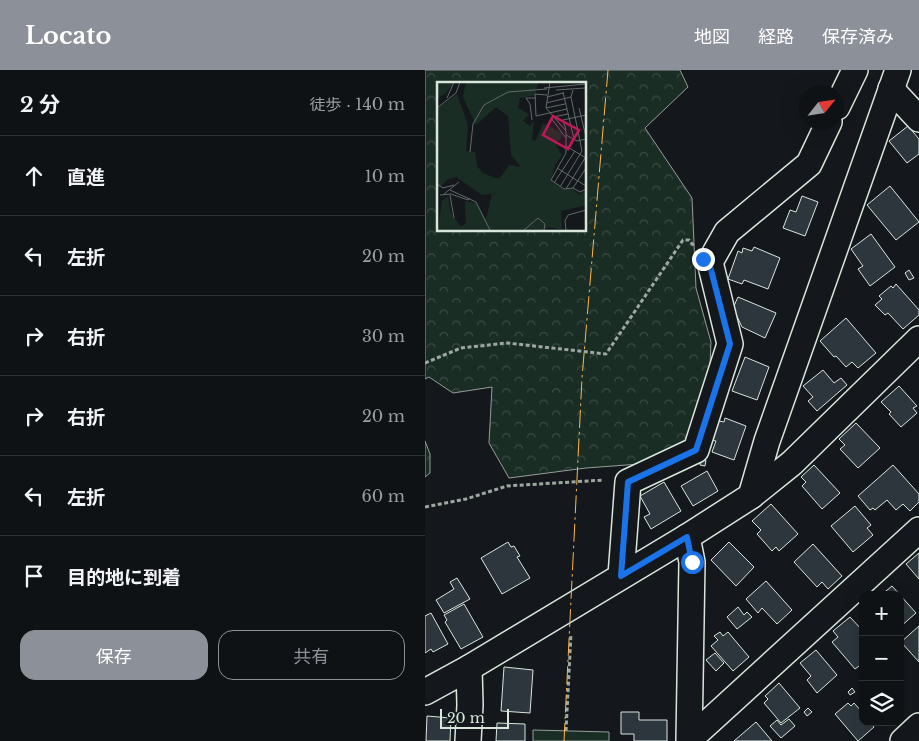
<!DOCTYPE html>
<html lang="ja">
<head>
<meta charset="utf-8">
<style>
	:root { --surface:#0f1215; --page:#1d2022; --text:#f1f3f6; --muted:#9b9ea0; --line:#2f3234; --accent:#8c9099 }
	body { margin:0; font-family:"Libre Baskerville","Noto Sans JP",serif; background:var(--page); color:var(--text) }
	.controls { position:absolute; right:15px; bottom:15px; display:grid; overflow:hidden; border-radius:10px; box-shadow:0 5px 20px #0002 }
	.controls button { width:45px; height:45px; display:grid; place-items:center; padding:0; border:0; border-bottom:1px solid var(--line); background:var(--surface); color:var(--text); font:25px sans-serif }
	.compass { position:absolute; left:374px; top:15px; width:45px; height:45px; border-radius:50%; background:var(--surface); box-shadow:0 5px 20px #0002; rotate:60deg }
	.scale { position:absolute; left:15px; bottom:12px; width:69px; box-sizing:border-box; padding-left:5px; border:2px solid #d8e6dc; border-top:0; font-size:14px; line-height:18px; white-space:nowrap; color:#d8e6dc; -webkit-text-stroke:4px #14181c; paint-order:stroke }
	.stop { position:absolute; width:15px; height:15px; margin:-11px; border:4px solid #1a73e8; border-radius:50%; background:#fff }
	.stop.end { background:#1a73e8; border-color:#fff; box-shadow:0 1px 5px #0008 }
	.list { margin:0; padding:0; list-style:none }
	h2 { display:flex; justify-content:space-between; align-items:center; height:65px; margin:0; padding:0 20px; font-size:21px }
	h2 small { font-size:16px; font-weight:400; color:var(--muted) }
	.list li { display:grid; grid-template-columns:32px 1fr auto; gap:15px; align-items:center; box-sizing:border-box; height:80px; padding:0 20px; border-top:1px solid var(--line) }
	.list b { display:block; font-size:19px; white-space:nowrap }
	.list em { font-size:16px; font-style:normal; color:var(--muted) }
	.actions { display:flex; gap:10px; padding:15px 20px }
	.actions a { flex:1; padding:11px 0; border:1px solid var(--accent); border-radius:15px; text-align:center; font-size:18px; color:var(--accent) }
	.actions .main { background:var(--accent); color:#fff }
	.icon { flex:none; width:28px; height:28px; fill:none; stroke:currentColor; stroke-width:2; stroke-linecap:round; stroke-linejoin:round }
	.map { position:relative; flex:none; width:494px; height:671px; overflow:hidden }
	header { display:flex; align-items:center; gap:30px; box-sizing:border-box; height:70px; padding:0 25px; background:var(--accent); color:#fff }
	header strong { font-size:24px }
	nav { display:flex; gap:28px; margin-inline-start:auto; font-size:18px }
	main { display:flex }
	aside { flex:1; background:var(--surface) }
	.map>svg:first-child { display:block }
</style>
</head>
<body>
<header>
<strong>Locato</strong>
<nav><a>地図</a><a>経路</a><a>保存済み</a></nav>
</header>
<main>
<aside>
<h2>2 分<small>徒歩 · 140 m</small></h2>
<ul class="list">
<li><svg class="icon" aria-label="ahead" viewBox="0 0 24 24"><path d="M12 20V5M6 11l6-6 6 6"/></svg><div><b>直進</b></div><em>10 m</em></li>
<li><svg class="icon" aria-label="left" viewBox="0 0 24 24"><path d="M17 20v-9H6M10 6l-5 5 5 5"/></svg><div><b>左折</b></div><em>20 m</em></li>
<li><svg class="icon" aria-label="right" viewBox="0 0 24 24"><path d="M7 20v-9h11M14 6l5 5-5 5"/></svg><div><b>右折</b></div><em>30 m</em></li>
<li><svg class="icon" aria-label="right" viewBox="0 0 24 24"><path d="M7 20v-9h11M14 6l5 5-5 5"/></svg><div><b>右折</b></div><em>20 m</em></li>
<li><svg class="icon" aria-label="left" viewBox="0 0 24 24"><path d="M17 20v-9H6M10 6l-5 5 5 5"/></svg><div><b>左折</b></div><em>60 m</em></li>
<li><svg class="icon" aria-label="arrive" viewBox="0 0 24 24"><path d="M6 21V4h12l-3 4 3 4H6"/></svg><div><b>目的地に到着</b></div></li>
</ul>
<div class="actions"><a class="main">保存</a><a>共有</a></div>
</aside>
<div class="map">
<svg width="494" height="671" viewBox="0 0 494 671">
	<defs>
		<pattern id="forest-crowns" width="20" height="18" patternUnits="userSpaceOnUse" patternTransform="scale(1.25)"><rect width="20" height="18" fill="#1a2d24"/><path d="M2 6a3 3 0 1 1 6 0M12 15a3 3 0 1 1 6 0" fill="none" stroke="#3b4b43"/></pattern>
	</defs>
	<rect width="100%" height="100%" fill="#14181c"/>
	<g fill="url(#forest-crowns)" stroke="#939e99" fill-rule="evenodd">
		<path d="M0 0H255L263 17 220 58 267 128 271 218 286 272 284 317 266 371 215 394 161 398 84 408 64 373 67 317 28 323 4 307 0 309ZM14 14H160V160H14Z"/>
		<path d="M0 371 5 384V403L0 407Z"/>
	</g>
	<path fill="#1a2d24" stroke="#939e99" d="M108 660 184 662V671H108Z"/>
	<g fill="#2c363c" stroke="#d8e6dc">
		<path d="M483 56 494 69V84L482 93 464 71Z"/>
		<path d="M465 116 494 152 471 170 442 135Z"/>
		<path d="M377 126 393 132 380 166 358 158 365 140 371 142Z"/>
		<path d="M446 164 470 197 445 216 433 199 438 196 426 179Z"/>
		<path d="M329 177 355 188 343 219 319 210 317 214 303 209 313 181 317 183 318 178 327 181Z"/>
		<path d="M484 200 489 208 484 210 480 203Z"/>
		<path d="M471 214 494 240V245L478 259 463 243 460 245 450 235 457 229 454 226 466 216 468 218Z"/>
		<path d="M313 227 351 243 340 268 317 257 308 238Z"/>
		<path d="M421 248 451 283 433 298 427 292 421 297 411 286 409 287 395 271Z"/>
		<path d="M320 287 344 297 332 330 307 321Z"/>
		<path d="M398 300 409 313 416 308 422 315 392 341 383 331 388 327 378 316Z"/>
		<path d="M474 316 492 336 488 338 492 343 476 357 464 344 466 342 456 332Z"/>
		<path d="M300 348 321 356 309 390 287 382 291 371 287 370 294 351 299 352Z"/>
		<path d="M431 353 455 378 433 398 415 379 420 375 414 369Z"/>
		<path d="M276 389 281 390 280 396 275 395Z"/>
		<path d="M389 395 415 423 397 439 377 416 381 412 376 407Z"/>
		<path d="M468 395 494 424V432L485 441 478 434 471 440 462 430 450 440 448 438 445 440 433 426Z"/>
		<path d="M282 401 293 421 268 436 256 416Z"/>
		<path d="M239 412 256 441 226 459 219 447 225 444 215 426Z"/>
		<path d="M346 434 373 464 354 481 351 477 347 481 332 464 336 460 327 451Z"/>
		<path d="M430 436 446 455 442 458 448 465 428 482 406 456Z"/>
		<path d="M83 472 86 477 89 476 95 486 92 487 105 508 77 524 56 488Z"/>
		<path d="M304 472 329 497 311 516 286 490Z"/>
		<path d="M388 474 417 506 403 519 397 512 392 517 369 492Z"/>
		<path d="M494 483V509L481 494Z"/>
		<path d="M32 508 45 529 19 543 11 530 29 519 25 512Z"/>
		<path d="M341 511 367 540 352 554 337 538 333 543 321 529Z"/>
		<path d="M467 516 475 525H456Z"/>
		<path d="M475 525 491 543 475 557Z"/>
		<path d="M39 534 58 567 36 579 20 552 22 550 19 545Z"/>
		<path d="M313 537 319 545 322 542 327 547 312 559 302 547Z"/>
		<path d="M6 543 23 574 8 582 6 579 0 583V546Z"/>
		<path d="M425 547 438 561V593L430 599 407 572 413 567 408 561Z"/>
		<path d="M494 556V592L476 572Z"/>
		<path d="M295 562 298 566 303 562 324 587 308 601 286 576 293 570 289 566Z"/>
		<path d="M391 580 412 605 392 623 382 610 386 606 375 593Z"/>
		<path d="M290 583 299 593 291 601 281 590Z"/>
		<path d="M79 597 108 600 105 643 76 641Z"/>
		<path d="M354 613 375 638 356 653 339 633 343 629 340 626Z"/>
		<path d="M427 618 430 622 425 625 423 622Z"/>
		<path d="M423 633 426 636 429 633 438 643V652H446L449 657 433 671 410 644Z"/>
		<path d="M383 638 387 642 382 646 379 642Z"/>
		<path d="M196 642H214V650H242V671H209V664H196Z"/>
		<path d="M2 646 26 648 25 671H1Z"/>
		<path d="M364 649 370 656 356 668 345 656 352 650 356 655Z"/>
		<path d="M331 652 347 671H309Z"/>
		<path d="M72 653 100 654V671H71Z"/>
	</g>
	<g fill="none" stroke-linecap="round" stroke-linejoin="round">
		<defs>
			<g id="minor">
				<path d="M466 19 494 49"/>
				<path d="M412 37 430 0"/>
				<path d="M326 426 367 393 494 269"/>
				<path d="M262 467 267 492 264 671"/>
				<path d="M196 506 203 412 271 380 305 274 285 192 302 162 384 94 404 52"/>
				<path d="M0 622 44 598 262 467 326 426 342 371 473 0"/>
				<path d="M265 669 494 460"/>
				<path d="M43 671 45 635 44 598"/>
				<path d="M478 671 494 656"/>
			</g>
		</defs>
		<use href="#minor" stroke="#d8e6dc" stroke-width="28"/>
		<g stroke="#9da8a2" stroke-width="3" stroke-dasharray="4 2.5" stroke-linecap="butt">
			<path d="M0 293 36 278 82 273 181 284 258 170H264L269 176"/>
			<path d="M0 437 41 429 82 416 179 410"/>
			<path d="M141 661 146 564"/>
		</g>
		<use href="#minor" stroke="#14181c" stroke-width="25"/>
		<path stroke="#ffb74d" stroke-width="1" stroke-dasharray="18 4 2.5 4" stroke-linecap="butt" d="M139 671 157 308 183 0"/>
	</g>
	<g fill="none" stroke-linecap="round" stroke-linejoin="round">
		<path stroke="#1a73e8" stroke-width="6" d="M267 492 262 467 196 506 203 412 271 380 305 274 284 192 278 189"/>
	</g>
	<g transform="translate(12 12)">
		<rect width="149" height="149" fill="#14181c"/>
		<path d="M0 0H17L9 11 0 17ZM29 0 101 1 98 13 83 16 81 26 92 32 86 39 93 44 97 39 95 59 99 58 106 41 125 51 123 58 117 59 125 73 118 83 114 99 126 107H136L142 113 149 108V123L124 129 125 148 112 145 105 148H1L5 119 11 114 14 131 24 145 29 141 28 119 39 121 49 137 55 112 45 113 19 95 11 97 0 108V27L20 12 31 43 29 69 38 70 40 84 46 91 58 96H63L72 83 84 85 74 73 71 34 59 25 39 43 26 15Z" fill="#1a2d24"/>
		<path fill="none" stroke="#626a69" stroke-width="1" d="M113 0 109 26 129 49V71L114 98 127 107 136 106 143 110 149 107M107 6 149 2M119 8 148 6M126 10 137 57M110 13 98 12 99 34 130 27M110 15 126 11M10 16 17 0M109 21 134 15M0 26 19 11 23 0M109 26 128 22M142 26 149 55M116 35 131 32M114 36 129 56M95 38 93 22 89 16H99M129 48 126 38 149 33M129 53 140 59 149 57M129 64 149 76M33 70 36 42 47 23 71 10 110 7M120 86 149 104M117 101 138 69M0 102 6 106 17 103M123 105 145 69 134 15 136 8M136 106 149 86M129 107 148 76M13 108 39 120 53 148M7 112 22 100M3 113 14 112 31 118 33 116M13 113 17 136M87 148 101 136 108 142 107 148M129 148 128 139 131 133 149 128"/>
		<path fill="#c2185b" fill-opacity="0.15" stroke="#c2185b" stroke-width="2.5" d="M116 34 142 48 131 67 106 53Z"/>
		<rect width="149" height="149" fill="none" stroke="#d8e6dc" stroke-width="2.5"/>
	</g>
</svg>
<div class="controls">
<button>+</button>
<button>−</button>
<button><svg class="icon" aria-label="layers" viewBox="0 0 24 24"><path d="M12 4l9 5-9 5-9-5zM3 14l9 5 9-5"/></svg></button>
</div>
<svg class="compass" viewBox="-18 -18 36 36"><path d="M0-13l5 13h-10z" fill="#e53935"/><path d="M0 13l5-13h-10z" fill="#9b9ea0"/></svg>
<div class="scale">20 m</div>
<div class="stop" style="left:267px;top:492px"></div>
<div class="stop end" style="left:278px;top:189px"></div>
</div>
</main>
</body>
</html>
